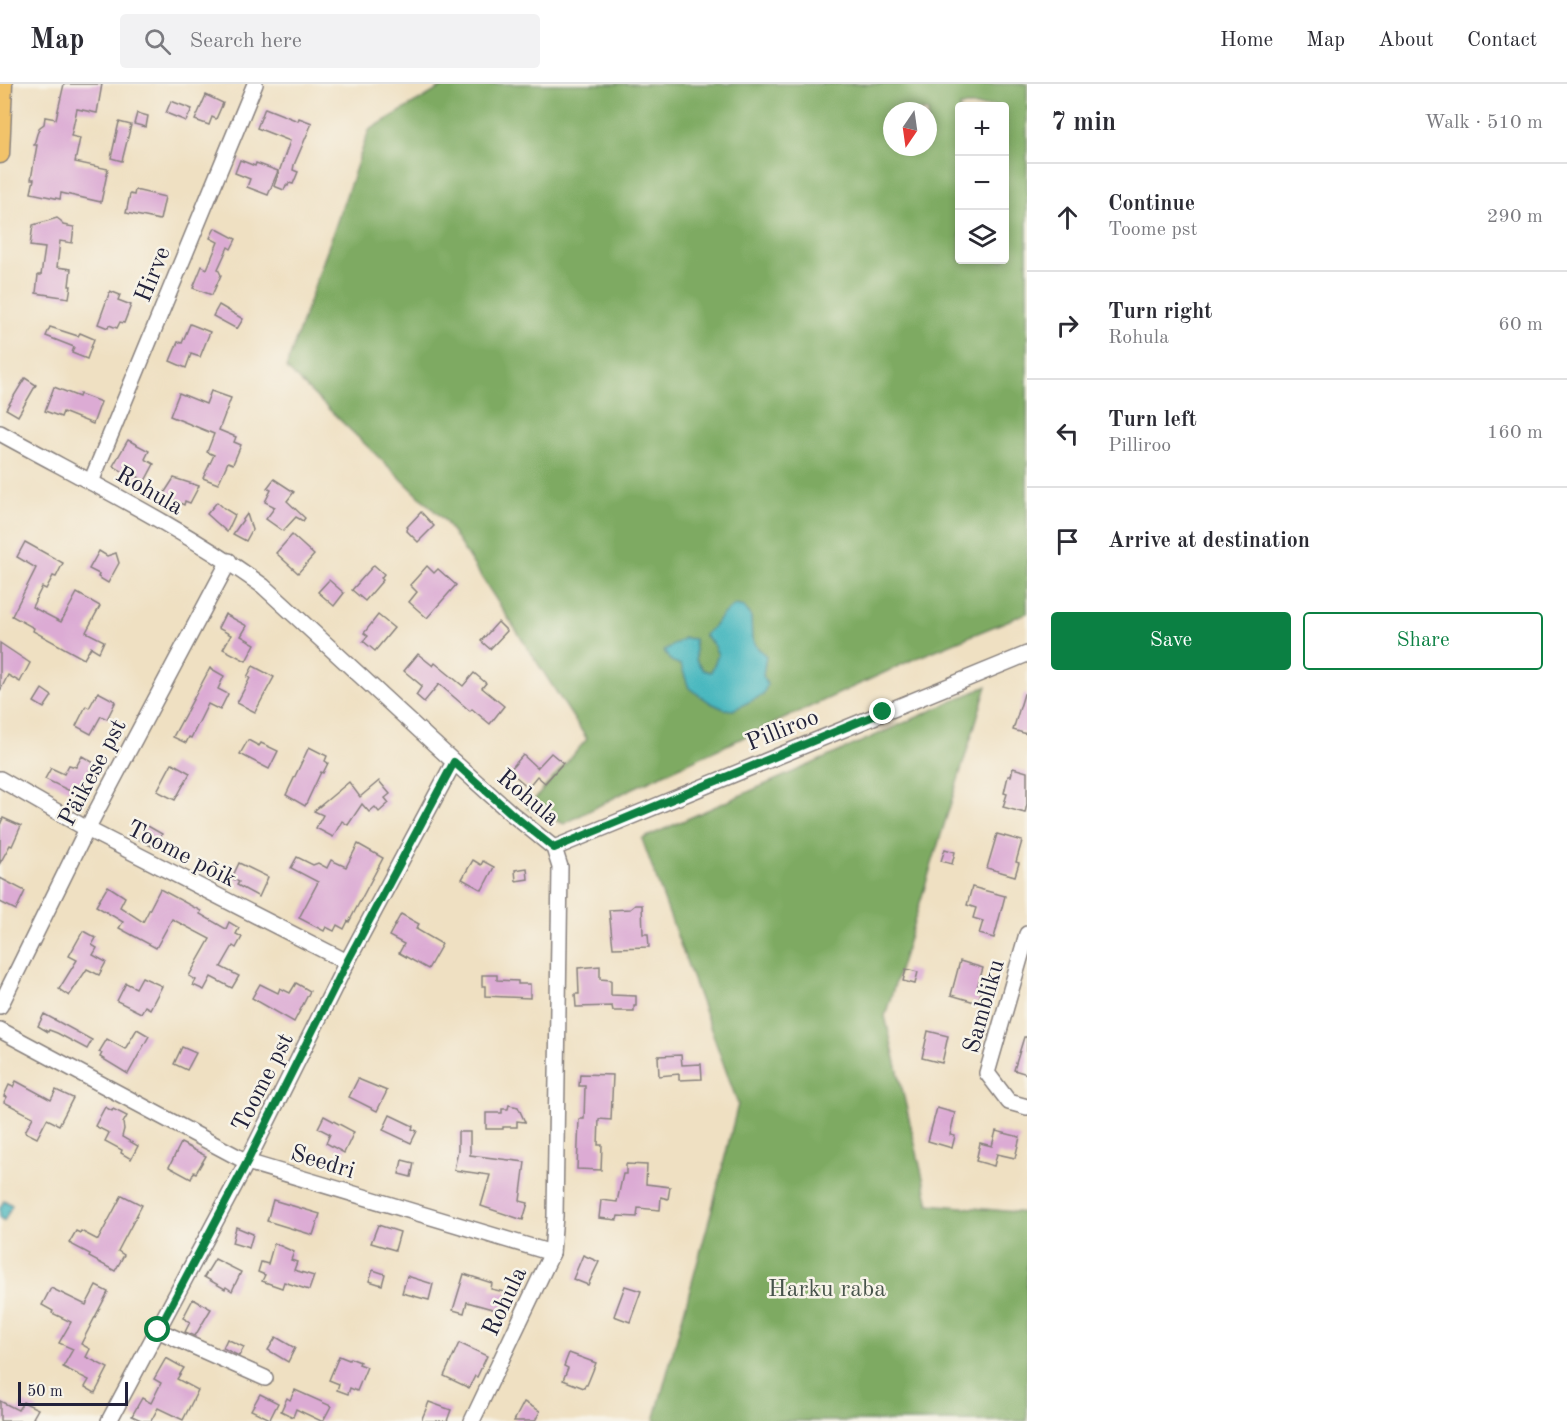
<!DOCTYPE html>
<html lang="en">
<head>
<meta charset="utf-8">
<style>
	:root { --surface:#fff; --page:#f2f2f3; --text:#2b2b33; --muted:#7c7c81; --line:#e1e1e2; --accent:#0b8043 }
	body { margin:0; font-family:"Old Standard TT",serif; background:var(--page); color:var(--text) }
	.controls { position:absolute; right:18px; top:18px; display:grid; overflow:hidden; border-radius:6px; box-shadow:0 3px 9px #0003 }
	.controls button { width:54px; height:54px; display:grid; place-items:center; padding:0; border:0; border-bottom:2px solid var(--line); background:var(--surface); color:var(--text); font:30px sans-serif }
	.compass { position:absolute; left:883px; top:18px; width:54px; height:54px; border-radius:50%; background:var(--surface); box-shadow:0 3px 9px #0003; rotate:193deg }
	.scale { position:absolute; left:18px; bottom:15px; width:110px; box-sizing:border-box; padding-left:6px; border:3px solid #22223b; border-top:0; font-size:16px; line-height:21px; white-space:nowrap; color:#22223b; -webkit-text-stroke:4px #f7f3e8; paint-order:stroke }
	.stop { position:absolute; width:18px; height:18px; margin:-14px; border:4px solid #0b8043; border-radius:50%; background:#fff }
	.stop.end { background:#0b8043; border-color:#fff; box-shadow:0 2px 6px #0008 }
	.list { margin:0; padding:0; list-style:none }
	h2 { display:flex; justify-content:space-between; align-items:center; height:78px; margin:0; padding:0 24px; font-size:26px }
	h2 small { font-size:20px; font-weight:400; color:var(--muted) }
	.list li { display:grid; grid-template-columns:39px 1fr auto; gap:18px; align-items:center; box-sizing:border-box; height:108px; padding:0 24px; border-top:2px solid var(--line) }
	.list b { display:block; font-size:22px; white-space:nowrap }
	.list p { margin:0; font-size:20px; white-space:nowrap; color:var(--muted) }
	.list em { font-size:20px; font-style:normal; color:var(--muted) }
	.actions { display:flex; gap:12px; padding:18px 24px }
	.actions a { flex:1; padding:14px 0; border:2px solid var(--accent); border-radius:6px; text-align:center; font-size:21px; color:var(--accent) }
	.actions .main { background:var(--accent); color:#fff }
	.icon { flex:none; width:33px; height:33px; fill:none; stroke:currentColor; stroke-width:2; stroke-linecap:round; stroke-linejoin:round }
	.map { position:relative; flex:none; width:1027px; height:1337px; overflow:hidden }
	header { display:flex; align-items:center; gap:36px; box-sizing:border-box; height:84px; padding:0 30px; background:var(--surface); border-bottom:2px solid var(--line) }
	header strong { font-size:28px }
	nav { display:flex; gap:33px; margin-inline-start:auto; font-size:21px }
	.search { width:420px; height:54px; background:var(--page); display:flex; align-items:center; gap:15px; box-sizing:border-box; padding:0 21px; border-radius:6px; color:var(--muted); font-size:22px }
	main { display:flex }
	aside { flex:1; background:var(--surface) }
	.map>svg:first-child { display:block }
</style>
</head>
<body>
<header>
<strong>Map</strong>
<div class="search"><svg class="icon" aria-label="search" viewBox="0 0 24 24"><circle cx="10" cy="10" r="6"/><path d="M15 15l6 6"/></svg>Search here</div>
<nav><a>Home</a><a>Map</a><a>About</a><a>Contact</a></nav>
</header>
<main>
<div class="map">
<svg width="1027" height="1337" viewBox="0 0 1027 1337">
	<rect width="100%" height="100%" fill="#f7f3e8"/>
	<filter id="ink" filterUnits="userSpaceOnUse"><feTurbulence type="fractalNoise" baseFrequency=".0167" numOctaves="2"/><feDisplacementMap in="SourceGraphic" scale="12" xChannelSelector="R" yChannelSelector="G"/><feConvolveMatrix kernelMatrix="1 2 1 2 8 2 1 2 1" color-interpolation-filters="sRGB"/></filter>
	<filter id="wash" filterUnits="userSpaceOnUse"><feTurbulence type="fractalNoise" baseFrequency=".008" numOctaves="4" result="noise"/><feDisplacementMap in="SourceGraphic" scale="24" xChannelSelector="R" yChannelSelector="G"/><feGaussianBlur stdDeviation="1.35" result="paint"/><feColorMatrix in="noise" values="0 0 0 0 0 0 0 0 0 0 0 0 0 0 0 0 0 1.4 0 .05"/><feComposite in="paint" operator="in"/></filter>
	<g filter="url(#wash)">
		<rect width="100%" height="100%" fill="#efe0c2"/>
		<g fill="#7eaa62" stroke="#50664e" stroke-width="1.5" fill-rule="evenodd">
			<path d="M447 0H1027V529L914 575 629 706 564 740 527 724 587 655 445 437 286 284 369 46ZM960 22H1005V176H960ZM892 27H928V63H892Z"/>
			<path d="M987 602 885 932 929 1120 1027 1129V1337H654L711 1129 738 1020 642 755Z"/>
		</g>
		<g fill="#49b8bf" stroke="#366d7d" stroke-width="1.5">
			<path d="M735 521 744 523 751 533 752 554 757 563 766 572 763 591 767 601 763 611 733 626 724 625 711 619 689 604 681 581 671 577 664 567 684 554 694 555 696 576 703 586 711 588 718 571 713 560 704 551 713 543 722 531Z"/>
			<path d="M4 1116 12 1121 4 1137 0 1134V1125Z"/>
		</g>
		<g id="blocks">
			<g fill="#dcabd4">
				<path d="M64 0H102L97 29 77 25 71 52 80 54 75 78 108 85 101 118 61 109 60 115 31 109 34 95H31L37 61H34L37 50 40 43 44 40 45 33 56 35Z"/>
				<path d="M206 11 223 19 216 35 212 33 209 41 195 36Z"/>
				<path d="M171 17 192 25 186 37 166 29Z"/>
				<path d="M265 24 298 37 299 34 312 39 294 81 293 86 298 88 293 100 289 99 288 102 286 101 284 106 274 102 290 57 257 44Z"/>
				<path d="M137 29 148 32 146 43 134 40Z"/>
				<path d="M119 38 131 41 122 77 111 74Z"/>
				<path d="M240 76 255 82 256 79 278 87 268 111 247 103 250 95 235 89Z"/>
				<path d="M135 106 165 113 160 136 126 129 130 110 134 111Z"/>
				<path d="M57 134 61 137 63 141 74 143 72 159 60 157 57 183 71 185 69 202H71L69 214 36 209 38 191H41L45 164 30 162 33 141Z"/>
				<path d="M215 144 236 155 231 165 228 163 218 185 221 191 212 211 193 204 202 182 207 185 218 158 210 154Z"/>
				<path d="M110 207 120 211 118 216 131 221 124 239 120 238 117 244 109 241 108 244 98 240Z"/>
				<path d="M219 221 243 235 237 245 213 232Z"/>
				<path d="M190 240 210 248 200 273 191 270 186 284 170 277 178 258 182 259Z"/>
				<path d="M50 243 78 252 80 249 94 255 87 275 72 269 74 263 46 252Z"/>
				<path d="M25 294 36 301 18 332 6 325Z"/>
				<path d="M54 303 79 313 80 310 101 318 93 340 63 328 61 333 45 327Z"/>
				<path d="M211 307 231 314 219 346 236 353 234 358 241 361 233 380 228 378 218 400 203 394 214 371 207 368 214 350 170 332 179 309 206 320Z"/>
				<path d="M128 356 149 367 145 375 154 380 145 397 135 391 134 394 113 382Z"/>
				<path d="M174 394 199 402 190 419 185 417 184 421 163 411Z"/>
				<path d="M274 395 294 408 287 417 305 434 303 437 296 433 283 447 266 435 275 423 265 418 271 406 267 404Z"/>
				<path d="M217 418 225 425 235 431 227 448 207 430Z"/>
				<path d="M421 428 434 442 418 458 406 446 408 444 407 443Z"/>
				<path d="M247 430 252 446 246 457 233 450Z"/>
				<path d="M292 451 314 471 298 489 276 469Z"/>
				<path d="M25 458 63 479 56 493 53 492 46 505 42 503 32 523 61 538 77 509 100 522 86 548 104 557 99 568 91 563 84 575 33 547 34 544 12 532 36 484 17 473Z"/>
				<path d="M99 467 107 472 116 469 119 479 108 499 98 493 99 490 89 485Z"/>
				<path d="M374 481 384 490 381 494 383 496 365 517 352 506Z"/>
				<path d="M427 482 434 489 438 485 456 501 427 534 409 518 417 508 410 501Z"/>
				<path d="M329 496 344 509 334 522 318 508Z"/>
				<path d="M225 530 247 542 241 552 255 560 246 577 223 565 231 551 218 544Z"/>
				<path d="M378 531 394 544 375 567 363 557 368 552 364 549Z"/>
				<path d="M498 538 507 547 490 565 481 557Z"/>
				<path d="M0 559 30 579 20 598 8 591 0 607Z"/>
				<path d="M418 570 433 582 435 579 463 602 474 589 486 599 482 604 504 622 490 640 472 625 470 627 439 600 424 618 416 611 422 602 404 587Z"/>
				<path d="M253 582 274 593 255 628 237 619 250 594 247 593Z"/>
				<path d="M210 584 224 592 218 605 228 610 220 626 208 620 191 654 189 653 186 659 173 653Z"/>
				<path d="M42 605 52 612 44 624 34 618Z"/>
				<path d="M98 608 115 617 114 619H115L107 635 101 632 91 650 76 642 86 622 89 624Z"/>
				<path d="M1024 610 1027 611V650L1013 646Z"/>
				<path d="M248 656 259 662 261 659 278 667 269 685 240 670Z"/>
				<path d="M309 663 327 672 325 677 328 679 323 689 321 688 305 722 286 711Z"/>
				<path d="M551 669 563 679 545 699 537 692 528 703 509 687 523 671 537 684Z"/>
				<path d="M82 672 94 679 79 708 73 706 72 708 45 695 51 684 64 690 69 681 76 683Z"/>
				<path d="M172 679 190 689 175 716 157 707Z"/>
				<path d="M1013 684 1027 688V720L1025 729 1003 723 1007 710 1004 709 1008 692H1011Z"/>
				<path d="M379 697 390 710 385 714 389 719 379 728 375 723 369 728 362 720 348 741 342 737 333 753 316 744 323 731 314 727 349 698 360 713Z"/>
				<path d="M3 734 21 742 12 762 10 761 0 779V741Z"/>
				<path d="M146 741 162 750 155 764 138 755Z"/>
				<path d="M997 750 1022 757 1016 778 1019 779 1015 792 987 784Z"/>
				<path d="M358 760 383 774 349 838 348 837 344 845 337 841 334 847 326 843 324 847 299 834 318 798 291 784 297 773 313 781 318 779 327 784 331 776 346 783Z"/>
				<path d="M945 765 955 768 952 780 941 777Z"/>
				<path d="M473 776 481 781 483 777 494 783 482 806 462 795Z"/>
				<path d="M239 779 268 793 259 813 237 801 239 798 232 794Z"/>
				<path d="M527 784 528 795 516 797 515 786Z"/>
				<path d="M0 794 25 807 16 826 0 818Z"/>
				<path d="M108 802 125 813 120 823 143 838 160 805 201 827 200 830 226 845 229 838 239 844 236 850 242 853 236 864 233 862 221 883 239 892 232 904 211 893 204 906 193 901 196 896 189 892 210 855 172 835 156 864 119 844 123 838 96 822Z"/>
				<path d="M972 803 1005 812 994 854 979 850 983 837 973 834 976 824 967 821Z"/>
				<path d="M635 821H642L643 850H648L649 863 613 864 609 826 630 825Z"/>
				<path d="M401 830 419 840 416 845 442 860 428 885 399 869 404 860 389 852Z"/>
				<path d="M83 847 96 854 92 861 97 864 93 871 106 878 99 891 87 885 69 912 59 905 77 876 69 872Z"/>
				<path d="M960 877 983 884 977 904 982 905 978 919 951 911Z"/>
				<path d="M600 882V895L611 896V911L636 912V922H634V927H613L612 922 576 923 575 910H579L578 884Z"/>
				<path d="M906 885 918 888 915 900 903 897Z"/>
				<path d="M482 891H497V896L518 897V900H530V914L485 912V902H482Z"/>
				<path d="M142 893 162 902 150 925 145 922 141 929 117 917 126 899 136 904Z"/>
				<path d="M296 899 310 907 294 938 252 914 260 900 278 909 280 904 290 909Z"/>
				<path d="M44 930 92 956 87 965 57 949 49 946 48 948 38 942Z"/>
				<path d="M137 945 149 952 128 990 100 973 102 969 99 968 107 955 125 965Z"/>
				<path d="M928 947 948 952 942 979 922 974Z"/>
				<path d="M1024 953H1027V990L1014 986Z"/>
				<path d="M182 963 196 969 187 986 174 980Z"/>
				<path d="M681 971 682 981 701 980 702 995 679 996V990L659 992 658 972Z"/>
				<path d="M580 990 613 991 611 1036 599 1035 598 1061H602L601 1086 577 1085 579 1035H584L585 1002H579Z"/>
				<path d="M358 995 387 1007 377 1027 349 1013Z"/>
				<path d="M16 997 51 1016 56 1006 73 1014 59 1041 47 1035 37 1054 25 1048 33 1033 4 1018 7 1013 4 1012 9 1001 13 1003Z"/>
				<path d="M509 1021 518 1023 525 1038 517 1037V1043H503V1045H486V1029H502V1025H508Z"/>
				<path d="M105 1023 112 1027 113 1025 127 1032 123 1039 124 1045 122 1053 138 1062 131 1075 121 1069 122 1066 105 1057 109 1049 95 1042Z"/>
				<path d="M937 1024 955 1029 950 1051 955 1052 952 1064 928 1057Z"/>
				<path d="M390 1031 413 1042 412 1045 417 1047 411 1059 383 1046Z"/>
				<path d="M324 1032 354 1048 344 1069 326 1059 330 1050 318 1044Z"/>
				<path d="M996 1047 1020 1053 1015 1074 997 1070 994 1082 976 1077 980 1059 992 1062Z"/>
				<path d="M458 1048H470V1071L525 1078 520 1117 528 1119 523 1136 481 1122 490 1091 454 1086 458 1066Z"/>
				<path d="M181 1059 206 1072 196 1089 194 1088 191 1095 169 1083Z"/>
				<path d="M402 1076 414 1079 411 1093 399 1090Z"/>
				<path d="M626 1080 647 1081 646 1100 670 1103 668 1115 661 1113 660 1126 638 1124 637 1133 618 1132 617 1136 599 1134 601 1116 617 1118 623 1090H626Z"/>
				<path d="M122 1111 142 1121 118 1167 124 1171 115 1187 89 1173 90 1170 69 1159 76 1147 80 1149 81 1147 98 1156Z"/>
				<path d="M273 1116 320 1130 313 1151 267 1137Z"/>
				<path d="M378 1141 400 1148 395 1166 371 1159Z"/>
				<path d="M236 1143 253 1150 249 1164 232 1159Z"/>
				<path d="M274 1159 294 1168 291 1176 297 1178 294 1186 314 1192 309 1206 284 1198 282 1204 262 1197 265 1191 258 1188 261 1178 268 1180Z"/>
				<path d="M583 1171 599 1178 588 1201 573 1195Z"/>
				<path d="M215 1175 241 1188 232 1207 226 1203 225 1205 204 1193Z"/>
				<path d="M373 1186 385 1190 382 1201 369 1197Z"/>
				<path d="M464 1190 492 1199 491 1205 509 1209 503 1228 467 1218 464 1229 453 1226Z"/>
				<path d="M407 1192 433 1200 429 1216 402 1209Z"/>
				<path d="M96 1202 108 1208 81 1260 90 1265 86 1273 108 1284 95 1309 85 1303 89 1296 63 1283 73 1265 59 1259 71 1238 52 1229 53 1227 42 1221 51 1204 86 1221Z"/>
				<path d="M625 1202 641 1207 630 1238 614 1232Z"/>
				<path d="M193 1215 211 1225 195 1252 185 1248 190 1238 183 1234Z"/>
				<path d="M276 1253 295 1264 288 1278 268 1266Z"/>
				<path d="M227 1255 244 1263 239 1272 223 1264Z"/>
				<path d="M459 1259 487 1272 477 1293 475 1292 469 1304 444 1292Z"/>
				<path d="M569 1269 596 1279 587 1301H585L584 1304 563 1296 568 1284 564 1282Z"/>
				<path d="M339 1272 349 1276 350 1274 360 1278 359 1280 367 1283 357 1307 350 1304 348 1310 337 1306 339 1300 329 1296Z"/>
				<path d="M166 1274 184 1284 177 1295 198 1306 183 1336 158 1324 151 1337H143L132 1332 142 1314 151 1319 161 1299 154 1295Z"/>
				<path d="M295 1306 331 1322 323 1337H321L296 1325 293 1333 281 1327 287 1314 290 1316Z"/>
				<path d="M260 1310 278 1319 270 1335 251 1326Z"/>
				<path d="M0 1317 18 1326 23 1318 38 1325 33 1334 38 1337H0Z"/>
				<path d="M429 1318 451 1326 447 1337H421Z"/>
				<path d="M524 1318 540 1327 535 1337H514Z"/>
			</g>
		</g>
	</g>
	<g filter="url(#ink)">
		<use href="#blocks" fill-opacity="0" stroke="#88817e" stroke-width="1.5"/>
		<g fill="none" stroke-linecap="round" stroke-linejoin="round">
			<defs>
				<g id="minor">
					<path d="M0 349C89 398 181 443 263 502L454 678 512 730 554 764 560 783 555 1132 552 1169 472 1337"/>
					<path d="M91 398 255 0"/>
					<path d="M0 695 87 745 347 878"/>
					<path d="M554 764 1027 570"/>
					<path d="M1027 850 987 989 1009 1018 1027 1023"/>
					<path d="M0 922 87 745 229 477"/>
					<path d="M0 946 247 1078 552 1169"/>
					<path d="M157 1246 265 1294"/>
					<path d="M109 1337 247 1078 347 878 454 678"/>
				</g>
				<path id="major" d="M0 70 3 0"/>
			</defs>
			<use href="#minor" stroke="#88817e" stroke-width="18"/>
			<use href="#major" stroke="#88817e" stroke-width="21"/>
			<use href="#minor" stroke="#fff" stroke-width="15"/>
			<use href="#major" stroke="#f2c36a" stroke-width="18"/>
		</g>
	</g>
	<g fill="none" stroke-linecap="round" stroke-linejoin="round" filter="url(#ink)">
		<path stroke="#0b8043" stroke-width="8" d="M158 1246 247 1078 347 878 454 678 512 730 554 764 883 628"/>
	</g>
	<g text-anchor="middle" stroke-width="5" stroke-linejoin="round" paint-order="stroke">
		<g font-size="24" fill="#22223b" stroke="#f7f3e8">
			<text transform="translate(152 190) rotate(-68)" y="8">Hirve</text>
			<text transform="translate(150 406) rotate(30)" y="8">Rohula</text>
			<text transform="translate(782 645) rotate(-22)" y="8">Pilliroo</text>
			<text transform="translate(92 688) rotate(-62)" y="8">Päikese pst</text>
			<text transform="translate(529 713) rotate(40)" y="8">Rohula</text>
			<text transform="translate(182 769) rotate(27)" y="8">Toome põik</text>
			<text transform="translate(983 922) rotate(-74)" y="8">Sambliku</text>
			<text transform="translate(262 998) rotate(-63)" y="8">Toome pst</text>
			<text transform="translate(323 1077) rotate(17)" y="8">Seedri</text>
			<text transform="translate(504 1217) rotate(-65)" y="8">Rohula</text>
		</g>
		<g font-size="24" fill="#47534b" stroke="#f7f3e8">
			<text x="827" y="1212">Harku raba</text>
		</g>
	</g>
</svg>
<div class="controls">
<button>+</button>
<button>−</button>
<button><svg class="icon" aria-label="layers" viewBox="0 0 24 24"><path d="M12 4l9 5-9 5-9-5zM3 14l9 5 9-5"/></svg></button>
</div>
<svg class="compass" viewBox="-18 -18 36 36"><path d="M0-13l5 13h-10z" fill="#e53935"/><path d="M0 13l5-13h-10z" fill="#7c7c81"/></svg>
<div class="scale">50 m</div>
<div class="stop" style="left:158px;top:1246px"></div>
<div class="stop end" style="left:883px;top:628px"></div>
</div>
<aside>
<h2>7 min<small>Walk · 510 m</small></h2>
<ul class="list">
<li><svg class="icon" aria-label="ahead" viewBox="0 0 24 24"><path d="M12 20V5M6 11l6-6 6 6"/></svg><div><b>Continue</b><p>Toome pst</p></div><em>290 m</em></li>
<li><svg class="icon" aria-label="right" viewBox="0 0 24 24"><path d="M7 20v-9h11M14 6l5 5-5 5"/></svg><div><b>Turn right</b><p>Rohula</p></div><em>60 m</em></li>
<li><svg class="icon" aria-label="left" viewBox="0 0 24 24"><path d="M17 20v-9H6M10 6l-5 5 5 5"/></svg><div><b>Turn left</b><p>Pilliroo</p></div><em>160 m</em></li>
<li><svg class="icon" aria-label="arrive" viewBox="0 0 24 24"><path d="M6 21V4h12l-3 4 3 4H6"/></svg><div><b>Arrive at destination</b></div></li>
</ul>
<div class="actions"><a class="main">Save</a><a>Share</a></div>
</aside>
</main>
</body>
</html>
